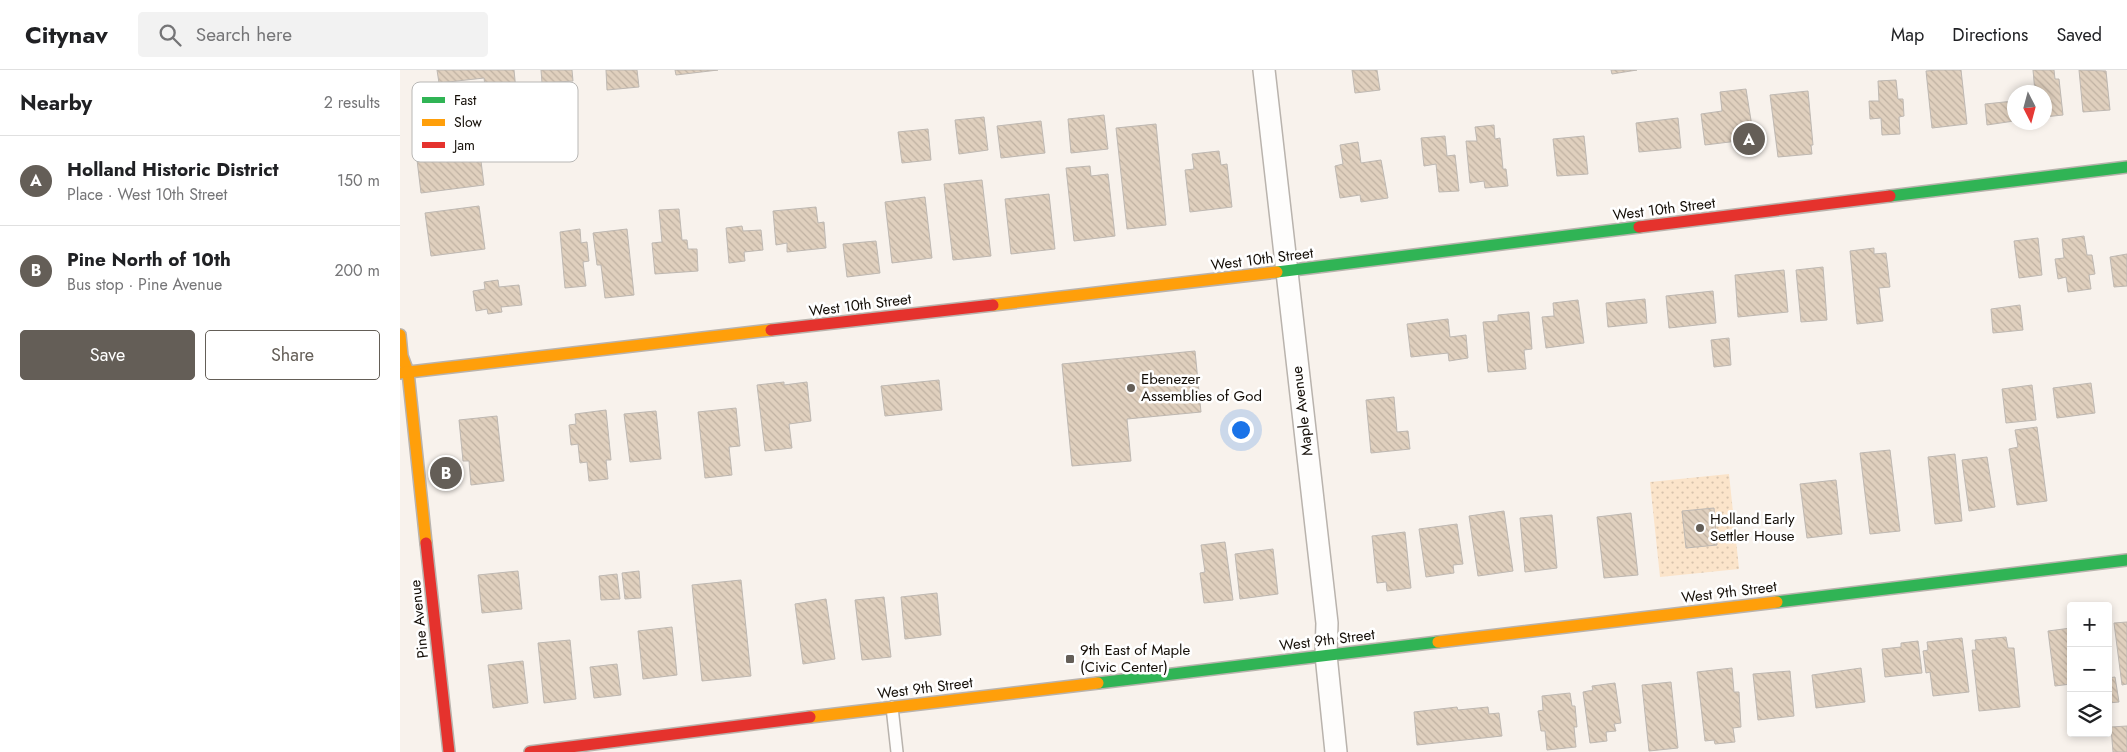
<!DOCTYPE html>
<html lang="en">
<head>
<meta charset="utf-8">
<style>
	:root { --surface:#fff; --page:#f2f2f2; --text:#202124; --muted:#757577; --line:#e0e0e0; --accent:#645e57 }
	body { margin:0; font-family:Jost,sans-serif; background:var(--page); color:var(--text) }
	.controls { position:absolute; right:15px; bottom:15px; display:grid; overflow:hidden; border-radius:5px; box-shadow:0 2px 8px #0003 }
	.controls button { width:45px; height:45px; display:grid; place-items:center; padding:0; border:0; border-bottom:1px solid var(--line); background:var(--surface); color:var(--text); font:25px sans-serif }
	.compass { position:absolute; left:1607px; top:15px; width:45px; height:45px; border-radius:50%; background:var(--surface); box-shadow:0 2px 8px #0003; rotate:174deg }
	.you { position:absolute; left:840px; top:359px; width:18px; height:18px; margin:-12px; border:4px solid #fff; border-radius:50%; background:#1a73e8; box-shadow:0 0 0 8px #1a73e833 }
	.badge { display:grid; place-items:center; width:32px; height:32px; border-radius:50%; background:var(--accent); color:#fff; font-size:16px; font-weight:700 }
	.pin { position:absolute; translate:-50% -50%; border:2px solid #fff; box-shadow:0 1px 5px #0006 }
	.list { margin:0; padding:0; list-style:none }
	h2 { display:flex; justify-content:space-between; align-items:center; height:65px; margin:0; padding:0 20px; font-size:21px }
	h2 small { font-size:16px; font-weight:400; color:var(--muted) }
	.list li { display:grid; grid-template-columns:32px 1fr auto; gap:15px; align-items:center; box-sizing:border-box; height:90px; padding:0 20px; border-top:1px solid var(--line) }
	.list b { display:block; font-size:19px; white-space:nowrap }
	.list p { margin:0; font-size:16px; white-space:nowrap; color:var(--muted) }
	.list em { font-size:16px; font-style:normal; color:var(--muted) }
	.actions { display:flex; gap:10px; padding:15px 20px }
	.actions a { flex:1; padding:11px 0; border:1px solid var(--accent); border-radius:5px; text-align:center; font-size:18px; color:var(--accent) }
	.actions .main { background:var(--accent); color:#fff }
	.icon { flex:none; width:28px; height:28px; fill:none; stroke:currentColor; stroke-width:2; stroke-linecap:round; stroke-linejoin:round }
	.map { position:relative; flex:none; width:1727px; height:682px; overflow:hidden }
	header { display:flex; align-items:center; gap:30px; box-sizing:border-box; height:70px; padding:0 25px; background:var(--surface); border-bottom:1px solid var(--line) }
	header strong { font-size:24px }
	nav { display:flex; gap:28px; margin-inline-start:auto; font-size:18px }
	.search { width:350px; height:45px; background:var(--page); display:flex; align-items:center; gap:12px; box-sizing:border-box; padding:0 18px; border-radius:5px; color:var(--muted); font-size:19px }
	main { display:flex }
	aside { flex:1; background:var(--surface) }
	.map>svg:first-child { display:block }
</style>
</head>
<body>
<header>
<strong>Citynav</strong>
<div class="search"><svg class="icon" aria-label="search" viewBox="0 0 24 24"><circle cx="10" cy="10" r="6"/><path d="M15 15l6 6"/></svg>Search here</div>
<nav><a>Map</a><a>Directions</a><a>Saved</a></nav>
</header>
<main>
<aside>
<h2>Nearby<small>2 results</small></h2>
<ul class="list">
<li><span class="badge">A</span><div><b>Holland Historic District</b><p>Place · West 10th Street</p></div><em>150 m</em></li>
<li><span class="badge">B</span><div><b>Pine North of 10th</b><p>Bus stop · Pine Avenue</p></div><em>200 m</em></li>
</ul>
<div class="actions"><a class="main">Save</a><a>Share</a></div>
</aside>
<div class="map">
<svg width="1727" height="682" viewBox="0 0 1727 682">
	<defs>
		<pattern id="green-dots" width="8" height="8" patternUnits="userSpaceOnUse" patternTransform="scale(1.25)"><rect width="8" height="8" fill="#fbe4ca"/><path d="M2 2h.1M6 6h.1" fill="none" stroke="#d6c2ac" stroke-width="1.8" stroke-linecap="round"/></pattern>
		<pattern id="building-back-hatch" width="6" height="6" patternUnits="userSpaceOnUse" patternTransform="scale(1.25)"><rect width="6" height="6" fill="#e0d0be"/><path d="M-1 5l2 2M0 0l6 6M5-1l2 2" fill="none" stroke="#bfb1a2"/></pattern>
	</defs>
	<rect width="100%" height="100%" fill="#f8f2ec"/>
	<path fill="url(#green-dots)" d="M1329 404 1339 499 1260 507 1250 412Z"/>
	<g fill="url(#building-back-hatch)" stroke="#beb8b2">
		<path d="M37 0H114L116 20 86 24 84 8 39 13Z"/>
		<path d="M141 0H172L173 11 142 13Z"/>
		<path d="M206 0H237L239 17 207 20Z"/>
		<path d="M275 0H318L276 5Z"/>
		<path d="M952 0H977L980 20 955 23Z"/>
		<path d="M1211 0H1237L1212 4Z"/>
		<path d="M1538 0H1561L1567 54 1532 58 1526 1Z"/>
		<path d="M1633 0H1654L1655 9H1659L1663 45 1644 47V22H1635Z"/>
		<path d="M1679 0 1706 1 1710 40 1683 42Z"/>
		<path d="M1496 10 1498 29H1503L1504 46 1499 47 1500 64 1482 65 1481 48 1470 49 1469 31H1479L1478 11Z"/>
		<path d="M1346 19 1354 69 1305 75 1301 44 1322 41 1320 22Z"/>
		<path d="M1408 21 1413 75H1411L1412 84 1378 87 1370 25Z"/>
		<path d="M1614 31V51L1587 55 1585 34Z"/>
		<path d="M704 45 708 79 671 83 668 49Z"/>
		<path d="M584 47 588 80 559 84 555 50Z"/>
		<path d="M1278 48 1281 78 1239 82 1236 53Z"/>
		<path d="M641 51 645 83 601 88 597 56Z"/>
		<path d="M756 54 766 155 727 159 716 58Z"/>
		<path d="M1094 55 1095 69 1100 68 1103 99H1106L1108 116 1085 118 1084 111 1070 113 1066 71H1077L1075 57Z"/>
		<path d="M528 59 531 90 502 93 498 62Z"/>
		<path d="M1045 66 1047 86 1055 85 1059 121 1039 122 1036 94 1024 96 1021 68Z"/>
		<path d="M1184 66 1188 104 1157 106 1153 69Z"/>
		<path d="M958 72 961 93 981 90 988 128 961 132 960 125 940 128 935 96 943 94 940 75Z"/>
		<path d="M819 81 821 95 827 94 832 137 790 142 785 100 794 99 792 84Z"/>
		<path d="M80 83 84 115 21 123 17 90Z"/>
		<path d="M690 96 691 106 708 104 715 166 674 171 666 98Z"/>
		<path d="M582 110 591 186 553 190 544 114Z"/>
		<path d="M649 124 655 179 611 184 605 129Z"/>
		<path d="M525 127 532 188 492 193 485 132Z"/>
		<path d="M79 136 85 179 31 186 25 143Z"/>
		<path d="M416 137 418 153 424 152 426 178 387 182V173L376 175 373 141Z"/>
		<path d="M279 139 282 170H287L288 179H297L298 201 255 204 252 173 262 172 259 140Z"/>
		<path d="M342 156 343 161 361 160 363 180 344 182 345 191 329 193 326 158Z"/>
		<path d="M180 159 181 173 187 172 189 191 183 192 186 216 165 218 160 162Z"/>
		<path d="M227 159 234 225 205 228 201 195H197L193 163Z"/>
		<path d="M1684 166 1687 185H1692L1695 204 1689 205 1691 219 1668 222 1666 207 1658 209 1655 189 1664 188 1662 169Z"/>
		<path d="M1638 168 1642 205 1619 208 1614 171Z"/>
		<path d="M476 171 480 203 447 207 443 174Z"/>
		<path d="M1474 178V184L1486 183 1490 217 1479 218 1483 251 1457 254 1450 181Z"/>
		<path d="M1727 184V216L1714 217 1710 187Z"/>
		<path d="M1423 197 1427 250 1401 252 1396 200Z"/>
		<path d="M1384 200 1388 242 1338 247 1335 205Z"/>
		<path d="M98 210 99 217 119 215 122 235 101 237 102 242 88 244 87 239 76 241 73 221 85 219 84 212Z"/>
		<path d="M1313 221 1316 253 1269 258 1266 226Z"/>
		<path d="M1245 229 1247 253 1208 257 1206 233Z"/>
		<path d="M1178 230 1184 273 1146 278 1142 247 1154 246 1153 233Z"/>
		<path d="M1620 235 1623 260 1593 263 1591 239Z"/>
		<path d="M1129 242 1132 279 1124 280 1126 299 1088 302 1083 252 1098 251V245Z"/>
		<path d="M1048 249 1050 267 1066 265 1068 288 1049 291 1048 283 1011 287 1007 254Z"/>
		<path d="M1329 268 1331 295 1314 297 1311 270Z"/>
		<path d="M795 281 801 342 727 349 731 391 672 396 662 294Z"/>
		<path d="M539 310 542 340 485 346 481 316Z"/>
		<path d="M384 312V315L407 312 411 351 389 354 392 378 365 381 357 315Z"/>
		<path d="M1691 313 1695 343 1657 348 1653 318Z"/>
		<path d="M1632 315 1636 350 1606 353 1602 319Z"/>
		<path d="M994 327 997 362 1008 361 1010 379 971 383 966 330Z"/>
		<path d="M336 338 340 376 329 377 332 405 305 408 298 342Z"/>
		<path d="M206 340 211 390H206L208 409 189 411 187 392 180 393 178 374 171 375 169 355 176 354 175 344Z"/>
		<path d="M256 341 261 389 230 392 224 344Z"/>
		<path d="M97 346 104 411 71 415 69 391H63L59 350Z"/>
		<path d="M1637 357 1647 431 1617 435 1609 379 1618 377 1615 360Z"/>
		<path d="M1490 380 1500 461 1470 464 1460 383Z"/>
		<path d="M1555 384 1562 451 1535 454 1528 387Z"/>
		<path d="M1587 387 1595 437 1569 441 1562 390Z"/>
		<path d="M1436 410 1442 464 1407 468 1400 414Z"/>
		<path d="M1314 438 1317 475 1286 478 1282 441Z"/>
		<path d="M1104 441 1113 501 1078 506 1069 446Z"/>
		<path d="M1231 443 1238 505 1204 508 1197 447Z"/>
		<path d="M1152 445 1157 498 1125 502 1120 448Z"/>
		<path d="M1057 454 1063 494 1053 495 1054 503 1026 507 1019 459Z"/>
		<path d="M1005 462 1011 518 987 521 986 512 977 513 972 466Z"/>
		<path d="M825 472 833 530 804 533 800 503 805 502 801 475Z"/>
		<path d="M873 479 878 524 840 529 835 484Z"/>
		<path d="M118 501 122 539 82 543 78 505Z"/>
		<path d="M239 501 241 528 225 529 222 503Z"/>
		<path d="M217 504 220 529 201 530 199 506Z"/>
		<path d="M341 510 351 606 302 611 292 515Z"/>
		<path d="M537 523 541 565 505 569 501 527Z"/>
		<path d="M484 527 491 587 462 590 455 530Z"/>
		<path d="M426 529 435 589 403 594 395 534Z"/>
		<path d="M1727 552V614L1722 615 1714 553Z"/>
		<path d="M272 557 277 605 243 609 238 561Z"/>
		<path d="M1671 558V614L1655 616 1648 561Z"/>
		<path d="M1606 567 1608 578H1614L1620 637 1579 641 1572 580H1576L1575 570Z"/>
		<path d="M1562 568 1569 622 1533 626 1530 602 1526 603 1523 581 1528 580 1527 572Z"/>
		<path d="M170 570 176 629 144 633 138 573Z"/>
		<path d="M1518 571 1522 603 1485 607 1482 579 1501 577V573Z"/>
		<path d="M123 591 128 633 93 638 88 595Z"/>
		<path d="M217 594 221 625 194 628 190 597Z"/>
		<path d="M1332 598 1334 622H1339L1341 657 1333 658 1335 672 1315 674 1314 670 1305 671 1297 602Z"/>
		<path d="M1461 598 1465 632 1416 638 1412 605Z"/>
		<path d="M1390 601 1394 646 1358 650 1353 604Z"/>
		<path d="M1715 607 1719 632 1708 633V608Z"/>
		<path d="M1271 612 1278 678 1249 681 1242 615Z"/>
		<path d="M1215 613 1221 653 1214 654 1216 661 1206 662 1207 671 1190 673 1183 622 1193 620 1192 616Z"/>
		<path d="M1170 623 1172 636H1175L1177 657H1174L1176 677 1147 680 1145 661H1141L1138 641 1143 640 1142 626Z"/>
		<path d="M1057 637 1058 640 1088 637 1089 644 1099 643 1102 666 1017 675 1014 642Z"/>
		<path d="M1727 656V682H1713L1711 657Z"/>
	</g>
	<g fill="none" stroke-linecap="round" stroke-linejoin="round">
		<defs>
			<path id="lane" d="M492 637 497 682"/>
			<path id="street" d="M864 0 927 553 926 585 936 682"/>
			<g id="fast">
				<path d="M1490 126 1727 97"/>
				<path d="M877 202 1239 157"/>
				<path d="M1377 532 1727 490"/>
				<path d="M698 613 1038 572"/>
			</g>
			<g id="slow">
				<path d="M593 235 877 202"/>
				<path d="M0 265 2 286 8 302 26 473"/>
				<path d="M0 303 371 260"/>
				<path d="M1038 572 1377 532"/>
				<path d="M410 647 698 613"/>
			</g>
			<g id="jam">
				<path d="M1239 157 1490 126"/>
				<path d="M371 260 593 235"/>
				<path d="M26 473 49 682"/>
				<path d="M130 682 410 647"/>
			</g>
		</defs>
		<use href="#lane" stroke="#b9b3ad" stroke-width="14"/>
		<use href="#street" stroke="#b9b3ad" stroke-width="24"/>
		<use href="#fast" stroke="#b9b3ad" stroke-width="14"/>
		<use href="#slow" stroke="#b9b3ad" stroke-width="14"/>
		<use href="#jam" stroke="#b9b3ad" stroke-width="14"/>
		<use href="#lane" stroke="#fefdfc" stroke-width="11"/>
		<use href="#street" stroke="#fefdfc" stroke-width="21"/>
		<use href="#fast" stroke="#30b455" stroke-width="11"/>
		<use href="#slow" stroke="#ff9f0a" stroke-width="11"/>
		<use href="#jam" stroke="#e5322d" stroke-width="11"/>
	</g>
	<g fill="#645e57" stroke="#fff" stroke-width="2">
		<circle cx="731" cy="318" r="5"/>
		<circle cx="1300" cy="458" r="5"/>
		<rect x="665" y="584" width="10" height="10" rx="2.5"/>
	</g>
	<g text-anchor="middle" stroke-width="5" stroke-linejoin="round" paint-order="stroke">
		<g font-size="15" fill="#140e07" stroke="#fff">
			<text transform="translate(1264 139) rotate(-7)" y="5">West 10th Street</text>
			<text transform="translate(862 189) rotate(-7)" y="5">West 10th Street</text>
			<text transform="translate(460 235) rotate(-7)" y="5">West 10th Street</text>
			<text transform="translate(902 341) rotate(-97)" y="5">Maple Avenue</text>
			<text transform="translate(1329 522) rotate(-7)" y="5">West 9th Street</text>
			<text transform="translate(19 549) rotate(-96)" y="5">Pine Avenue</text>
			<text transform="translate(927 570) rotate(-7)" y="5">West 9th Street</text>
			<text transform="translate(525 618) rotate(-7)" y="5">West 9th Street</text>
		</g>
		<g font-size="15" fill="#140e07" stroke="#fff" text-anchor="start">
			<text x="741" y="314">Ebenezer<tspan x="741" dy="17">Assemblies of God</tspan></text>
			<text x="1310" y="454">Holland Early<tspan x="1310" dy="17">Settler House</tspan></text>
			<text x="680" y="585">9th East of Maple<tspan x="680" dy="17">(Civic Center)</tspan></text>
		</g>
	</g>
	<rect x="12" y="12" width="166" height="80" rx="8" fill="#fff" stroke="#b8b7b5" stroke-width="1"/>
	<rect x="22" y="27" width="23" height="6" fill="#30b455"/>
	<rect x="22" y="49" width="23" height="7" fill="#ff9f0a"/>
	<rect x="22" y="72" width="23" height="6" fill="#e5322d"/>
	<g font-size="14" fill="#140e07">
		<text x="54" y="35">Fast</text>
		<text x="54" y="57">Slow</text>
		<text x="54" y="80">Jam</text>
	</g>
</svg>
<div class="controls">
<button>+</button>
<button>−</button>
<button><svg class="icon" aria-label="layers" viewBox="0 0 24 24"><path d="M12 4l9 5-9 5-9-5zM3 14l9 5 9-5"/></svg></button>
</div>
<svg class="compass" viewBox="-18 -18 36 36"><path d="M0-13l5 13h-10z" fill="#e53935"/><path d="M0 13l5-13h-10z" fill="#757577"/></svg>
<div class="you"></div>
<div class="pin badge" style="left:1349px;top:69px">A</div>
<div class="pin badge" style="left:46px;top:403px">B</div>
</div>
</main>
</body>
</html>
